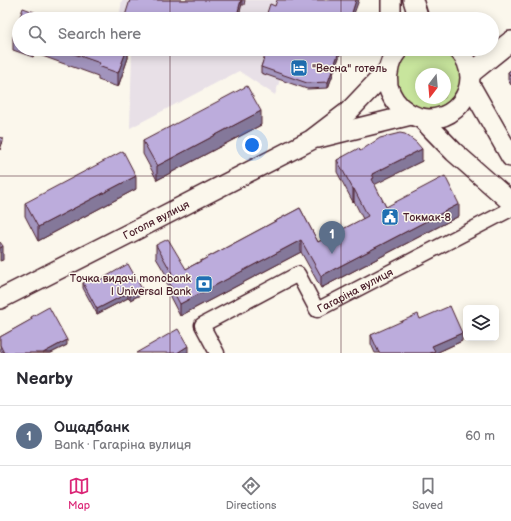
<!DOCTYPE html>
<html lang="en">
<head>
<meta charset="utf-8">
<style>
	:root { --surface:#fff; --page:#f2f2f3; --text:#2b2b33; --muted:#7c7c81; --line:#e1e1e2; --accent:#db2777 }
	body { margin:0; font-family:"Balsamiq Sans",sans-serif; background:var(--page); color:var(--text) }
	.controls { position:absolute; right:12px; bottom:12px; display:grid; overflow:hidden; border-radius:6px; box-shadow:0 2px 10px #0003 }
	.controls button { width:36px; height:36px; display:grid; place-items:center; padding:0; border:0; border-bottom:1px solid var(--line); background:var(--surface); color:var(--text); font:20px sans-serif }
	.compass { position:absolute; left:415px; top:68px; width:36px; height:36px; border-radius:50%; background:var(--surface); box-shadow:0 2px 10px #0003; rotate:196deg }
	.you { position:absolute; left:252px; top:145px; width:14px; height:14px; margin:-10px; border:3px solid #fff; border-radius:50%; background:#1a73e8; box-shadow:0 0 0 6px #1a73e833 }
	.badge { display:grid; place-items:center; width:26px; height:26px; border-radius:50%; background:var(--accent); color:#fff; font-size:13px; font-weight:700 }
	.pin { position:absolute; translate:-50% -33px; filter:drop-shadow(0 1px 2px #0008) }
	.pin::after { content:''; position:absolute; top:21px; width:14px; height:12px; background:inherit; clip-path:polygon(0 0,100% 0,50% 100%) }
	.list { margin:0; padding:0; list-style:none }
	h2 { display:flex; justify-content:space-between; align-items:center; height:52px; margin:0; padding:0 16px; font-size:17px }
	h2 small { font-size:13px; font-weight:400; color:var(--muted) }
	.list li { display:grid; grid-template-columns:26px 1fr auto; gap:12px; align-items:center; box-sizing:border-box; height:60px; padding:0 16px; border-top:1px solid var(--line) }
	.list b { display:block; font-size:15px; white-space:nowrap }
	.list p { margin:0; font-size:13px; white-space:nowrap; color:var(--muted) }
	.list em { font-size:13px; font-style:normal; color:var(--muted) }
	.icon { flex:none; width:22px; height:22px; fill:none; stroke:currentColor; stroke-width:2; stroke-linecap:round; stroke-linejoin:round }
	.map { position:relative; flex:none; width:511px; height:353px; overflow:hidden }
	.search { position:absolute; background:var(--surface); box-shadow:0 2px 10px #0003; left:12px; right:12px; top:12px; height:44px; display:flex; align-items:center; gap:10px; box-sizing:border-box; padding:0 14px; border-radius:22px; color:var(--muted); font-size:15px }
	.sheet { height:112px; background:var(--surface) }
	nav { display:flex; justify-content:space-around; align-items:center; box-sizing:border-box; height:56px; border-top:1px solid var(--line); background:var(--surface); font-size:11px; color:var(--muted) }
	nav a { display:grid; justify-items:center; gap:2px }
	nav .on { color:var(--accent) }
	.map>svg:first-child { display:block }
</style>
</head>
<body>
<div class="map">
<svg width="511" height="353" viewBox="0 0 511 353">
	<rect width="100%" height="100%" fill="#fbf7ec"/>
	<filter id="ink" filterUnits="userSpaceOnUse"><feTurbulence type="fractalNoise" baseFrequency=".025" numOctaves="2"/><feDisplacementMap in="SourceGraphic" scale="8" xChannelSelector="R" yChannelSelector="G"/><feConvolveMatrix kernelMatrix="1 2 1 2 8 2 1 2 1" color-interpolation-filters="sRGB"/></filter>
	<g filter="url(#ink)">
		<g fill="#e8e0e7">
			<path d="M122 0H307L301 19H119Z"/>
			<path d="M132 49H290L275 95 239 71 130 128Z"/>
		</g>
		<path fill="#c8e59d" stroke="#898264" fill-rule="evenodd" d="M412 49H445C454 55 461 66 461 77 459 121 392 117 397 75 398 72 397 68 398 65 400 59 407 53 412 49ZM421 74H445V98H421Z"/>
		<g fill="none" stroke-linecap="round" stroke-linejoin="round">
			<defs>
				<g id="street">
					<path id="s1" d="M217 353 202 325 298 274 317 310 511 209"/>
				</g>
				<g id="secondary">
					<path d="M413 0 419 19"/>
					<path d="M391 19V0"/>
					<path d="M399 49C390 58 386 73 388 86 391 97 397 106 407 112 447 138 492 85 458 49"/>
					<path d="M470 74 511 41"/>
					<path d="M470 85 511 157"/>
					<path d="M421 118 454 152 511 202"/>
					<path d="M318 138 411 115"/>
					<path id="s2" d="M0 299 130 233 311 140 349 111 388 70"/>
				</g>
			</defs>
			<use href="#street" stroke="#4a1f2b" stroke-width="17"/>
			<use href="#secondary" stroke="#4a1f2b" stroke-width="22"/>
			<use href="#street" stroke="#fbf7ec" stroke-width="14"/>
			<use href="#secondary" stroke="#fbf7ec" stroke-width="19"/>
		</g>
		<g fill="#a294bd" stroke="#4a1f2b">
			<path d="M130 0H245L244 5Z"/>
			<path d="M19 19V49H128V58L118 87 98 80V76L34 53 33 57 13 50V37Z"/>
			<path d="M256 49H342L328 88 307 89 261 73V67L266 53Z"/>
			<path d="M511 70V85L508 80V72Z"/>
			<path d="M261 125 157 180 143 154V141Z"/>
			<path d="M360 151 422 161 374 184 386 207 459 216 321 288 301 252 180 316 167 291V279L168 278 156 258V245L186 269 300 208 318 242 363 219 354 201 353 202 337 172V160Z"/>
			<path d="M136 189 38 241 25 216V203Z"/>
			<path d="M100 280 142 294 130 300 128 298 97 314 83 288V283Z"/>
			<path d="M31 317 67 345 51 353H2L0 350V337L31 320Z"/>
			<path d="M420 319 462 341 436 353H375L371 344V335Z"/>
		</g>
		<g fill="#84789a" stroke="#4a1f2b">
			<path d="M241 0H242V4L238 19H236Z"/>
			<path d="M356 0H359L352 19H350Z"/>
			<path d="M33 49H34V53L33 57Z"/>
			<path d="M127 49H128V58L118 87V73Z"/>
			<path d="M340 49H342L328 88V82Z"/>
			<path d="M261 111V125L157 180V166Z"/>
			<path d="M3 138V141L0 150V147Z"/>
			<path d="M422 149V161L374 185 372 191V174Z"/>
			<path d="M136 176V189L38 241V227Z"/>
			<path d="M353 189H354V201L353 202Z"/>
			<path d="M459 204V216L321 288V276Z"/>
			<path d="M301 240V252L180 316V304Z"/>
			<path d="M3 246V260L0 261V248Z"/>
			<path d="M142 289V294L130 300V296Z"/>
			<path d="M128 293V298L97 314V309Z"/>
			<path d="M462 333V341L436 353H430L432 346Z"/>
			<path d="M67 340V345L51 353H43Z"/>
			<path d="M188 346V353H177Z"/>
		</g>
		<g fill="#bcacdc" stroke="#4a1f2b">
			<path d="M130 0H241L236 19H124Z"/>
			<path d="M277 0H356L350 19H265L270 4 275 6Z"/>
			<path d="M23 8 54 19H19V39L13 37Z"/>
			<path d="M60 49H127L118 73 98 66 100 63Z"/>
			<path d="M267 49H340L328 82 307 83 261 67Z"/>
			<path d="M511 70V77L508 72Z"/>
			<path d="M247 86 261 111 157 166 143 141Z"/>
			<path d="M400 133 405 134 416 142 422 149 372 174 374 178 372 179 386 207 445 176 459 204 321 276 301 240 180 304 167 279 173 275 156 245 168 239 186 269 300 208 318 242 368 216 354 189H353L337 160 359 148 360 151 380 138Z"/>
			<path d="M0 137 3 138 0 147Z"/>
			<path d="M123 151 136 176 38 227 25 203Z"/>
			<path d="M0 242 3 246 0 248Z"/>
			<path d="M128 264 142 289 130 296 128 293 97 309 83 283 98 276 100 280Z"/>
			<path d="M450 306 462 333 432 346 435 351 430 353H379L371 335 418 314 420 319Z"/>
			<path d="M49 307 67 340 43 353H4L0 345V337L32 319 31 317Z"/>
			<path d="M178 329 188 346 177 353H136Z"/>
		</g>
	</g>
	<path fill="none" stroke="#4a1f2b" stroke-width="1" stroke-opacity="0.55" d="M170 0V19M341 0V19M170 49V353M341 49V353M0 176H511"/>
	<defs>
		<symbol id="hotel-square" viewBox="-11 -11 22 22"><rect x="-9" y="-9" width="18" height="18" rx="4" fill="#1f6fb2" stroke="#fbf7ec"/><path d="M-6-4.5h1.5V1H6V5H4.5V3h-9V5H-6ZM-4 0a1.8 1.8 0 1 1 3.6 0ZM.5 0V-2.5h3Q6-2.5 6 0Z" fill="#fff"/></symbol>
		<symbol id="civic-square" viewBox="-11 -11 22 22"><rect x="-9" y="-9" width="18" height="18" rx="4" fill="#1f6fb2" stroke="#fbf7ec"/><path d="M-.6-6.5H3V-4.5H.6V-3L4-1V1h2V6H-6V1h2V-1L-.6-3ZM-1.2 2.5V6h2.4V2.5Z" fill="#fff"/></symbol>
		<symbol id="bank-square" viewBox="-11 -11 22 22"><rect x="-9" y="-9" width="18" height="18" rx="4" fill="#1f6fb2" stroke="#fbf7ec"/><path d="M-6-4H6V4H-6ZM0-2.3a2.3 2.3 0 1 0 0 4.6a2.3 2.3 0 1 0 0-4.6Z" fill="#fff"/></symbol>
	</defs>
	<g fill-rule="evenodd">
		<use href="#hotel-square" x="289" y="58" width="20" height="20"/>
		<use href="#civic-square" x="380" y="207" width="20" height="20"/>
		<use href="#bank-square" x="194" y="274" width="20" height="20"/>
	</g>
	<g text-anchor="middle" stroke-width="3" stroke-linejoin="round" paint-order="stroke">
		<g font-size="11" fill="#4a1f2b" stroke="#fbf7ec" text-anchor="start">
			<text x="312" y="72">"Весна" готель</text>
			<text x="403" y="221">Токмак-8</text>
			<text x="191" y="282" text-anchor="end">Точка видачі monobank<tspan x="191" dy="13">| Universal Bank</tspan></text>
		</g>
		<g font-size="11" fill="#4a1f2b" stroke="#fbf7ec">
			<text dy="4" stroke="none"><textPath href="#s2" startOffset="175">Гоголя вулиця</textPath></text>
			<text dy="4" stroke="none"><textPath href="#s1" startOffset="224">Гагаріна вулиця</textPath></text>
		</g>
	</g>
</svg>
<div class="controls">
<button><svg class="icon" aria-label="layers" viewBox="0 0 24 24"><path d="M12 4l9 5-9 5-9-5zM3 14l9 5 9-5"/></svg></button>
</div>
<svg class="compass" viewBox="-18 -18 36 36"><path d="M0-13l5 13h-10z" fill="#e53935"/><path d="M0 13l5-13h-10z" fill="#7c7c81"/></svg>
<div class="you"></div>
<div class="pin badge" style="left:332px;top:254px;background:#5c6f8a">1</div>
<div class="search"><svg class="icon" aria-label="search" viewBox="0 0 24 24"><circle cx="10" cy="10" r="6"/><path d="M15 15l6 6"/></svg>Search here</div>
</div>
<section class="sheet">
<h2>Nearby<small></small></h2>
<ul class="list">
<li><span class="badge" style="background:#5c6f8a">1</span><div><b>Ощадбанк</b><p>Bank · Гагаріна вулиця</p></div><em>60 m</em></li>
</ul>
</section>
<nav>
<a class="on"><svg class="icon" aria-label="map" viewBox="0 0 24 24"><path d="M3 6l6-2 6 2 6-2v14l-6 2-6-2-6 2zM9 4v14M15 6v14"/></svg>Map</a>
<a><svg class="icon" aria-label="directions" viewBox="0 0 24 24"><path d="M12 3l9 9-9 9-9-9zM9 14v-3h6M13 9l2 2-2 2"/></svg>Directions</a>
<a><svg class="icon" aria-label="saved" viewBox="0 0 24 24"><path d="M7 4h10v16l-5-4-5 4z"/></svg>Saved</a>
</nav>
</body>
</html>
